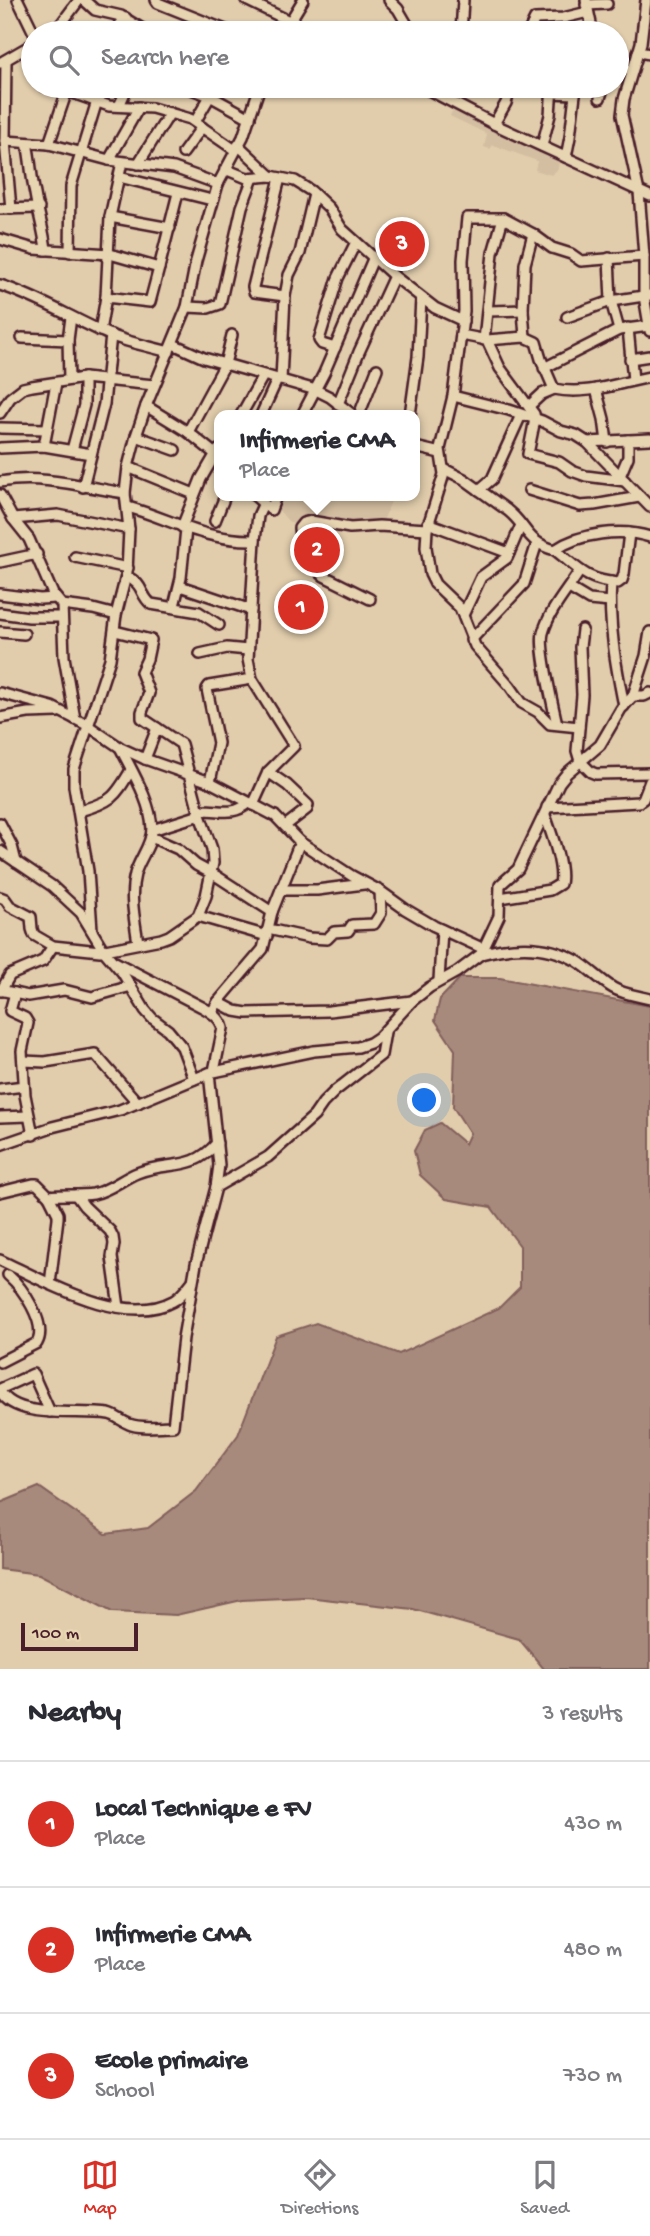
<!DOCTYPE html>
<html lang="en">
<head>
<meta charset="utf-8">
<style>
	:root { --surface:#fff; --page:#f7f7f7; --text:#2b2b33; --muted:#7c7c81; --line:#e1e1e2; --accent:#d93025 }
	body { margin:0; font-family:"Gochi Hand",sans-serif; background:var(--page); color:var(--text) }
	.scale { position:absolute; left:21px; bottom:18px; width:117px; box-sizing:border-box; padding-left:7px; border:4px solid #4a1f2b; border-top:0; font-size:19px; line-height:24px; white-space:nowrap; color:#4a1f2b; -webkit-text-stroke:5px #e7d4b1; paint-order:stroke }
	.you { position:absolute; left:425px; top:1101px; width:24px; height:24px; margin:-18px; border:5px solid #fff; border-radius:50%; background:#1a73e8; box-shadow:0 0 0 10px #1a73e833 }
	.badge { display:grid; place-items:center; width:46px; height:46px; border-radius:50%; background:var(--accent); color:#fff; font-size:23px; font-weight:700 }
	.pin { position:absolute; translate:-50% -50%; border:4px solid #fff; box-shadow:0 2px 7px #0006 }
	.popup { position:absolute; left:214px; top:410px; width:206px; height:91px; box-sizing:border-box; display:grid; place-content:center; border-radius:14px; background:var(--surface); filter:drop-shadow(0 2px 5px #0005); font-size:23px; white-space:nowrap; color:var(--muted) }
	.popup b { font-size:26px; color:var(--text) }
	.popup::after { content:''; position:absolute; left:50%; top:100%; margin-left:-14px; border:14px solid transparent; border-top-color:var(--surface) }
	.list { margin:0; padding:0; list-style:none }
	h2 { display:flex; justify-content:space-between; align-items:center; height:91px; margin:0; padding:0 28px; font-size:30px }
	h2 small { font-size:23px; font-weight:400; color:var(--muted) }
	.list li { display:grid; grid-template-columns:46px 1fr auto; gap:21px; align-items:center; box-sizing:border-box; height:126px; padding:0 28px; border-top:2px solid var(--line) }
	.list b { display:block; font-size:26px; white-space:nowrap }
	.list p { margin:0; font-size:23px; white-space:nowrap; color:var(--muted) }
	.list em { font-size:23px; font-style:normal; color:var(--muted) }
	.icon { flex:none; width:38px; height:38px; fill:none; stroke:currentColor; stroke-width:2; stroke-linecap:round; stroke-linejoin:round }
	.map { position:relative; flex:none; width:650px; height:1669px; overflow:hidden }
	.search { position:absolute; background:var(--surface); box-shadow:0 2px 5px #0004; left:21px; right:21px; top:21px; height:77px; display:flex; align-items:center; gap:18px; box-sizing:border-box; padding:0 24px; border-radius:38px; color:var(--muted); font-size:26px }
	.sheet { height:469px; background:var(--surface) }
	nav { display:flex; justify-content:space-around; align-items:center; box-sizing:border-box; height:98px; border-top:2px solid var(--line); background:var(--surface); font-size:19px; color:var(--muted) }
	nav a { display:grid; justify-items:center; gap:4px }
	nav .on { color:var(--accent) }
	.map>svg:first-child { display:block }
</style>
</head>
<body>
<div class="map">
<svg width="650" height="1669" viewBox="0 0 650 1669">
	<rect width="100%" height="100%" fill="#e1cdac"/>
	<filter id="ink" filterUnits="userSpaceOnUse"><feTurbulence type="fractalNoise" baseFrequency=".0143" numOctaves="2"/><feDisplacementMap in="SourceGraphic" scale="14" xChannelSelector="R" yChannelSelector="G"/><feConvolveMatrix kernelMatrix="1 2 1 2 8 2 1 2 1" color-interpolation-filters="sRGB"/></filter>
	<g filter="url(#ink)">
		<g fill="#d4bea1">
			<path d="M455 105 546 149 545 156 559 160 558 169 551 175 535 170 537 161 493 145 490 149 484 147 487 134 450 116Z"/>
			<path d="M277 496H393L381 526 307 533 288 521 274 505Z"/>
		</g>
		<path fill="#a78a7b" stroke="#825f5b" stroke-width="2" d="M460 978H500L650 1006V1669H544L519 1639 413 1609 306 1597 242 1600 176 1615 112 1612 39 1574 0 1569V1503L39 1487 106 1534 148 1528 196 1491 238 1435 276 1336 316 1323 399 1354 499 1308 520 1287V1246L491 1207 446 1199 420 1175 414 1151 425 1130 440 1123 465 1144 470 1133 453 1107 455 1050 435 1020 440 999Z"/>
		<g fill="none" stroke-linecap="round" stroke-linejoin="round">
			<defs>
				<g id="minor">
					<path d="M18 0 34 33"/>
					<path d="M84 0 95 10 121 16 149 33"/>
					<path d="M156 0 158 3 233 33"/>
					<path d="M246 0 314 33"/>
					<path d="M389 0 398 9 412 33"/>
					<path d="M586 0 593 33"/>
					<path d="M646 0 641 43 624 99 622 115 639 192 644 256V296L650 331"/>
					<path d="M586 5 607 4"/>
					<path d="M50 33 61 24 79 0"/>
					<path d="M112 33 126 18"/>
					<path d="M283 33 303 0"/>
					<path d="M461 33 463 0"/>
					<path d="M528 33 535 19 563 18 588 12"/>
					<path d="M638 52 650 54"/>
					<path d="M6 61 5 141 11 209"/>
					<path d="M0 63 33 44"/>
					<path d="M617 69 632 70"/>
					<path d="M44 86 67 91 109 106 152 108 190 119 235 150"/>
					<path d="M183 86 210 96 250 118"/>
					<path d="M421 86 500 127 650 196"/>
					<path d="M551 93 575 94"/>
					<path d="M444 97 449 86"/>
					<path d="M600 98 604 86"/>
					<path d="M119 106 128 86"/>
					<path d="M195 122 216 86"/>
					<path d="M494 124 506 103 511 86"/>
					<path d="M5 141 49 144 109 160 174 168 218 184"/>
					<path d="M27 143C31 160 31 177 35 194 38 213 44 230 46 250"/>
					<path d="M49 144 67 91"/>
					<path d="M238 145 271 176 295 181 311 191 329 208 342 229 394 276 435 308 463 321"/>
					<path d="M542 146 550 115 552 86"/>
					<path d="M183 153 202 127"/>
					<path d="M566 157 570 137 576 86"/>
					<path d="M109 160 139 107"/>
					<path d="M138 164 170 113"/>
					<path d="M225 169 247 178 271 176"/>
					<path d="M119 177 212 200"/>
					<path d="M280 178 253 287 254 292 285 296 289 275 300 253 314 194"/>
					<path d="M0 209 39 208"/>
					<path d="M110 217 170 228"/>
					<path d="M0 239 34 249 110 254 159 268 178 193"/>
					<path d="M70 252 71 186 97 101"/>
					<path d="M609 258 611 301 619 330"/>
					<path d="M0 285C38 297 73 319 110 335 129 343 149 346 169 352"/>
					<path d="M106 297 150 302 159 268"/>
					<path d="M187 307 208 308 220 304 242 207 253 178"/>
					<path d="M523 310 525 337"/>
					<path d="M487 311 523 310 525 264 533 234"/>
					<path d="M567 317 611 301 650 295"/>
					<path d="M628 328 633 380"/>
					<path d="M100 331 106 297 110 217 122 162"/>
					<path d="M461 335 487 340 500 368 534 414 535 419 528 454 559 462 572 471 586 476 625 481"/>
					<path d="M22 338 68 340"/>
					<path d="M484 340 493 253 503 218"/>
					<path d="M487 340 525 337 536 342 541 359 554 389 542 394 529 406"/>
					<path d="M173 344 204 358 316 390 330 397 353 415"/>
					<path d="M335 348 322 344 319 340 338 278 356 242"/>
					<path d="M630 359 650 356"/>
					<path d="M544 368 619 330 649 326"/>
					<path d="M69 380 68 340 71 317"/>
					<path d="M281 380 285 296"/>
					<path d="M554 389C587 396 618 383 650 377"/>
					<path d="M596 389 604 419 607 442"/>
					<path d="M453 396 509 410 542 421 561 431 576 435 587 442 650 507"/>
					<path d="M338 404 359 352 394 276"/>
					<path d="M146 406 188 432 219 457"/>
					<path d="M0 413 10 398 23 388 32 386 84 378 154 385"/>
					<path d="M241 415 263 376"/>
					<path d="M261 415 277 380"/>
					<path d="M302 415 324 373 373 259"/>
					<path d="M359 415 377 369"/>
					<path d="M410 415 418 357 421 298"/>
					<path d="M0 428 47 429"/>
					<path d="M188 432 225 364 232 335"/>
					<path d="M136 436 175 450"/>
					<path d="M587 442 650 439"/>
					<path d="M44 446 56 383"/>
					<path d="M415 447 440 453"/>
					<path d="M0 448 44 446 91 454"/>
					<path d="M72 450 84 405V378"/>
					<path d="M128 467 194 494"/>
					<path d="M444 469 464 479 507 510C528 526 525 542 555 550 579 533 622 528 650 537"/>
					<path d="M620 476 628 457V440"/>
					<path d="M0 482C41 474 84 487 125 493"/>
					<path d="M83 487 104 404 111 335"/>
					<path d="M479 490 492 479 521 415"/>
					<path d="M529 490 580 506 594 505 639 497"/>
					<path d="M0 495 13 519 29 539 53 594 62 605 93 609 116 615"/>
					<path d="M255 496 271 510 276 496"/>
					<path d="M128 507C173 520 205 541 255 540"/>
					<path d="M13 519 58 515 129 529"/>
					<path d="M215 521 225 496"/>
					<path d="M428 523 509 553"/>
					<path d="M182 527 201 479 218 450"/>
					<path d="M555 550C579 569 585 580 618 583L622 580 624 574 629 533"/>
					<path d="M75 557 128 568"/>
					<path d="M0 562 37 554"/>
					<path d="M126 576C145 585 139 594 151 604L199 612 219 625"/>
					<path d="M611 582C608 623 616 666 624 706"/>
					<path d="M180 586 251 610"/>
					<path d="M569 588 589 600 610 602"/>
					<path d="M0 594 40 599 55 598"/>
					<path d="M370 599 324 576 311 564 301 547 299 528 303 523 311 521 350 528 379 526 427 529"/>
					<path d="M62 605 64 657 75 719"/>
					<path d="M174 606 181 578 186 529"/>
					<path d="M0 613 29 617H62"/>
					<path d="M464 613 481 577 507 558 521 525"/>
					<path d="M582 630 580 647 582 695 577 751 580 761 591 772 596 774 650 773"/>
					<path d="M115 631 151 640 147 659 141 672 149 693 142 712V718L181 744 200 815 212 849 213 863 206 896 198 916"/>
					<path d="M0 632 24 634"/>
					<path d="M471 640 524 584 537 543"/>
					<path d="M200 654 227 648 248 650"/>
					<path d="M0 693 52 707 87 725 121 748 145 759 210 782 275 816 300 842 352 876 380 891 405 909 434 926 484 949"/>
					<path d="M633 696H644L650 693"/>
					<path d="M0 718 28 713 58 712"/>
					<path d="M557 724C553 706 539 648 543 633 549 611 567 591 579 572"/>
					<path d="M579 727 550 724 538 712 522 703 510 686 475 646 460 608 435 584 430 574 426 547 427 529 444 474 440 449 453 396 464 311 463 260 467 218H503L533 234 552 248 571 254 581 261 644 256"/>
					<path d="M121 749C133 773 151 802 152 829 152 845 139 859 135 874 129 897 135 920 138 943"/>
					<path d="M145 759 157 728"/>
					<path d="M268 772 287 785 308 805 307 809 285 826"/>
					<path d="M210 782 218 743 207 689 209 686 252 679"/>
					<path d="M253 805 268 772 294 746 252 679 248 659 255 540 258 516 263 505"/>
					<path d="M547 807 639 802 643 799 650 781"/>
					<path d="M199 810C221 809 231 817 249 803"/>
					<path d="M79 811C112 801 114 799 131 770"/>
					<path d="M0 823 12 846 16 862"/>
					<path d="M152 830 200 815"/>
					<path d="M151 837 178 849 196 865 218 877 272 912"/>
					<path d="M0 851 52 886 81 913 104 951 122 972 145 1010 152 1018 168 1030 182 1047 194 1079"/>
					<path d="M281 890H317L364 884"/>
					<path d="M0 897 5 899 10 906 31 917 32 929 34 935 53 946 100 951 161 939 169 936 198 916 267 936"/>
					<path d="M500 898 550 890 560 884C564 866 551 832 545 815"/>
					<path d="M268 929 309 938 327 939 334 932 348 931 352 925 374 924 381 913 380 891"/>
					<path d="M92 930 88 871 74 786V769L110 659 116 615 127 572 129 529 125 493 128 467 136 436 146 406 187 307 196 261 218 184 243 137 260 86"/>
					<path d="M481 954C513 945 548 944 577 961 590 969 600 980 613 988 623 994 638 996 650 999"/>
					<path d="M115 962 202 1007C211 1012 220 1017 223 1028L214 1071"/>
					<path d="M439 980 442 930"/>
					<path d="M0 990 28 996 64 990 92 997 131 986"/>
					<path d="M1 991 10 975 43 961 53 946"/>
					<path d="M15 993 10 1011 25 1018 28 1023 22 1051 25 1095 33 1135"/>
					<path d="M218 1002 235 1011 247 1013 329 1011 412 1001"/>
					<path d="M212 1012 218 1002 263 949 272 912 300 842"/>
					<path d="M23 1061 45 1062 95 1054 138 1103"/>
					<path d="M0 1089 24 1086"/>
					<path d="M0 1117 29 1116"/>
					<path d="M0 1145 52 1127 120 1110 209 1073 314 1051 358 1047 370 1043 379 1037 412 1001 430 987 457 972 481 954 499 916 500 885 518 869 559 783 567 773 600 745 621 709 633 696 646 656 650 632"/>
					<path d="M216 1187 268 1157 314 1116 323 1103 335 1091 381 1055 385 1032"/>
					<path d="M0 1192 33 1184H37L49 1196C63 1194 78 1196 93 1194 109 1191 122 1179 137 1173 169 1160 191 1173 217 1143"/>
					<path d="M76 1195 84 1206 110 1231 113 1237 114 1244 112 1257 119 1307"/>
					<path d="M49 1196 58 1214V1218L50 1284"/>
					<path d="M0 1260C45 1281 124 1328 173 1301 181 1297 187 1288 192 1282"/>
					<path d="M0 1362 37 1343C48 1324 22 1287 8 1275"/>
					<path d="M0 1389 33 1374 50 1412"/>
					<path d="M0 1391C17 1421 79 1409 109 1414 117 1416 121 1421 129 1424 141 1429 159 1426 173 1426L183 1338 196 1264 216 1187 219 1165 209 1073"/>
				</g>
			</defs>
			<use href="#minor" stroke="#4a1f2b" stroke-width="14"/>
			<use href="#minor" stroke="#e7d4b1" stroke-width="9"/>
		</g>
	</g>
</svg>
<div class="scale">100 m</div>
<div class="you"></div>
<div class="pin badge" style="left:301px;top:607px">1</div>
<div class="pin badge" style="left:317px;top:550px">2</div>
<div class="popup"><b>Infirmerie CMA</b>Place</div>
<div class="pin badge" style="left:402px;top:244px">3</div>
<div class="search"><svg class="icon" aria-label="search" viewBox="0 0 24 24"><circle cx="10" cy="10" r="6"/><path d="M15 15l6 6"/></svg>Search here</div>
</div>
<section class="sheet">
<h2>Nearby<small>3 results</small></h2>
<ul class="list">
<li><span class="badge">1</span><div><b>Local Technique e FV</b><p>Place</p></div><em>430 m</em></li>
<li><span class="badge">2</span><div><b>Infirmerie CMA</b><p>Place</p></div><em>480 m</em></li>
<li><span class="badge">3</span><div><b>Ecole primaire</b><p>School</p></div><em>730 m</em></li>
</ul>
</section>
<nav>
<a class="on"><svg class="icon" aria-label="map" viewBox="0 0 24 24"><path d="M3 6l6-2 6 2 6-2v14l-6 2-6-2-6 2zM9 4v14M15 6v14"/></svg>Map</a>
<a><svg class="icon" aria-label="directions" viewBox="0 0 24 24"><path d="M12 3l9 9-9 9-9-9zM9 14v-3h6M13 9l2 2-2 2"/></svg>Directions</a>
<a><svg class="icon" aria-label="saved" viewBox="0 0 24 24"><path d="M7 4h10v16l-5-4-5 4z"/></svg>Saved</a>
</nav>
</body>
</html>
